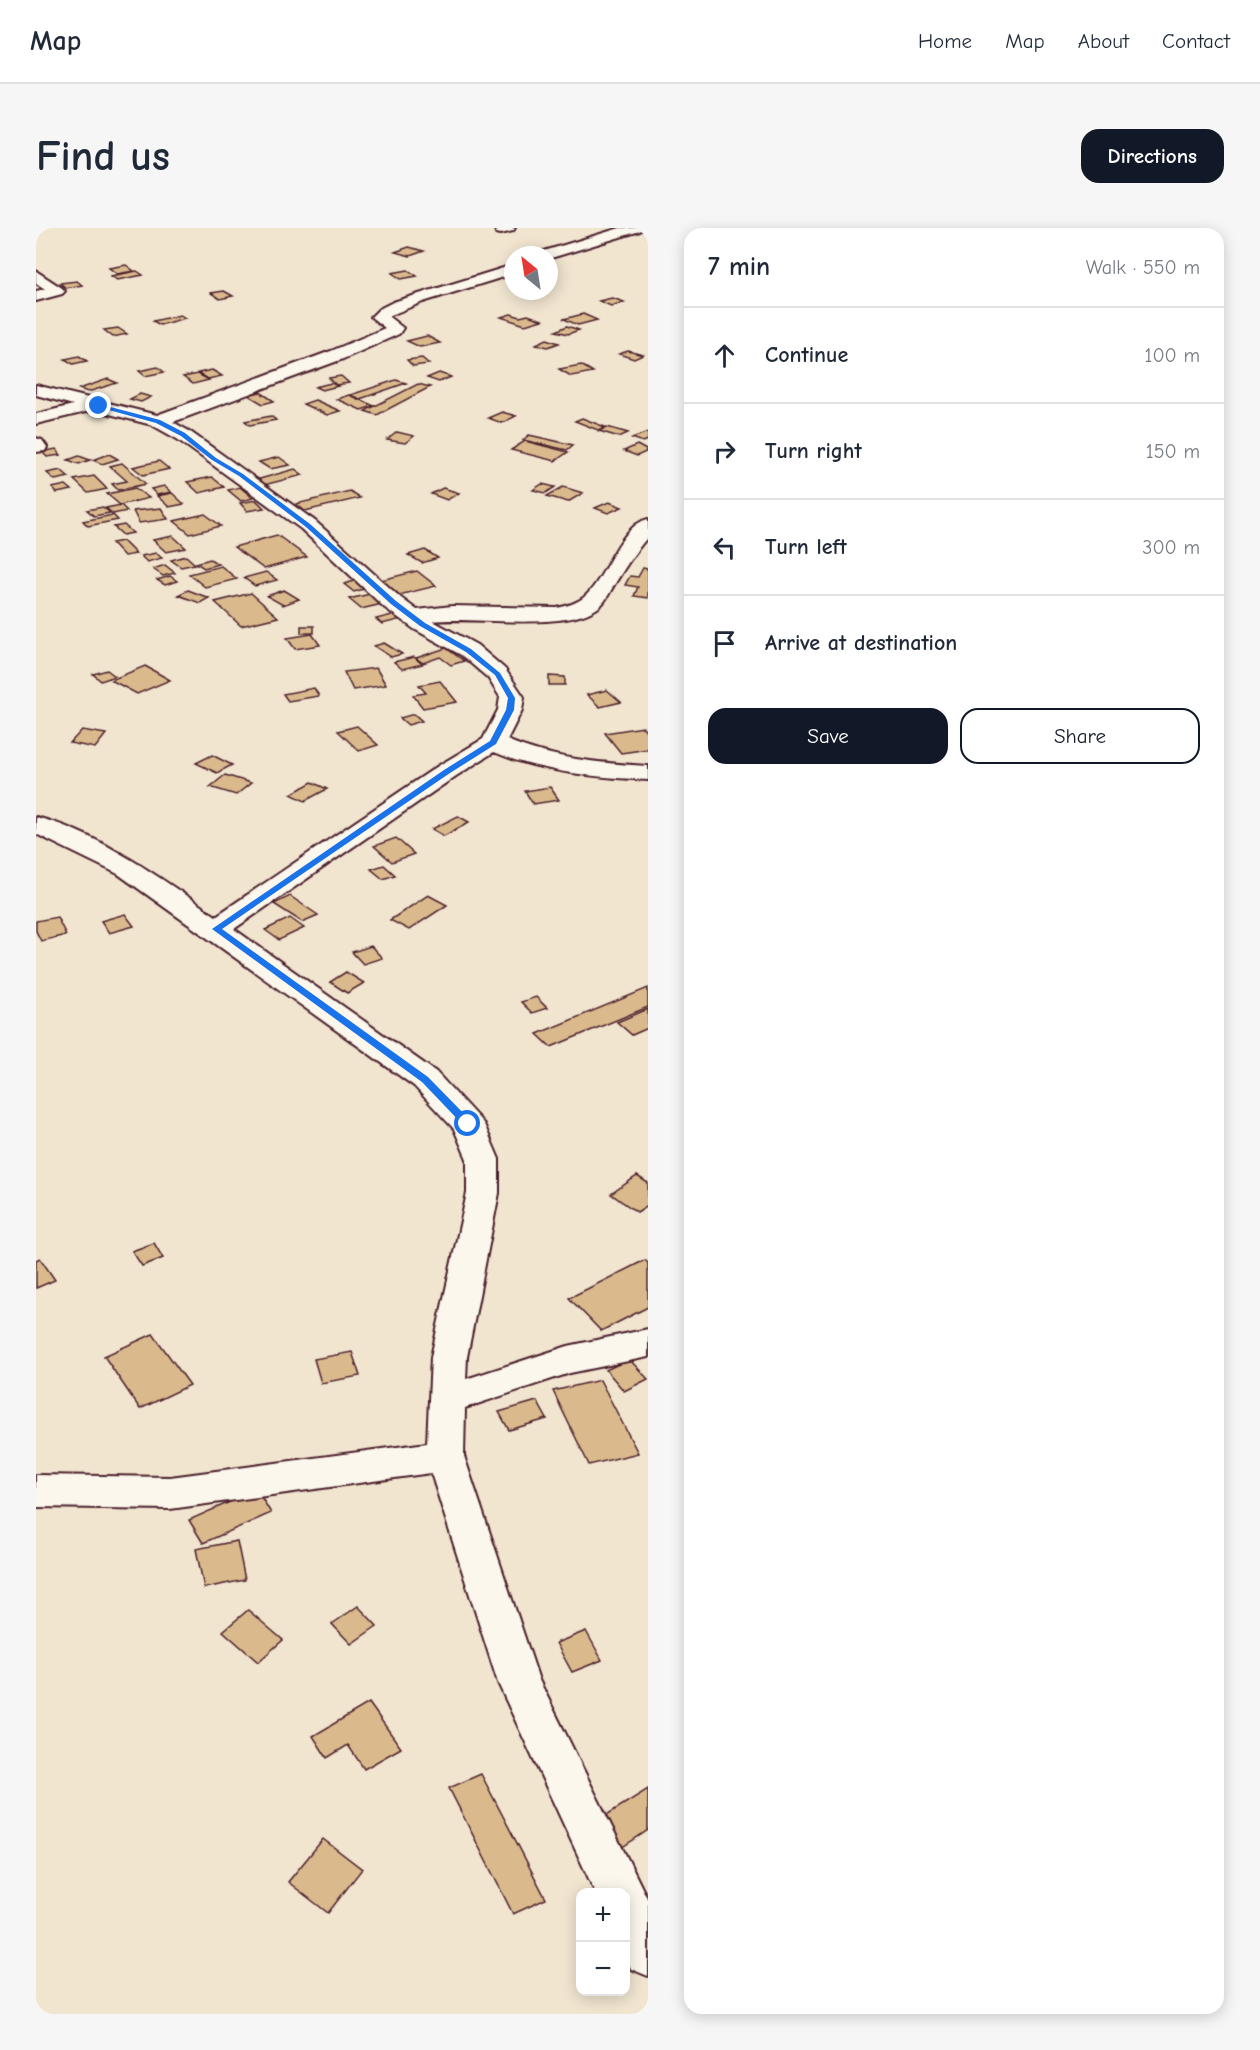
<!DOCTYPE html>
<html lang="en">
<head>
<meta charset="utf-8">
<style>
	:root { --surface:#fff; --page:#f6f6f7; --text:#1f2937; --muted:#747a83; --line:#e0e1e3; --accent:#111827 }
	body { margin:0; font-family:"Comic Neue",sans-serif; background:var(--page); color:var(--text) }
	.controls { position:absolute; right:18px; bottom:18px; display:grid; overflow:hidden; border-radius:12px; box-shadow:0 3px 15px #0003 }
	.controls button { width:54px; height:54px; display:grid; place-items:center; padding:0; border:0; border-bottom:2px solid var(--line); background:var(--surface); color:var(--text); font:30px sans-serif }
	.compass { position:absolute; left:468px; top:18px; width:54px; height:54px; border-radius:50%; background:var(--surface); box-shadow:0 3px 15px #0003; rotate:330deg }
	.stop { position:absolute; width:18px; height:18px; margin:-14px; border:4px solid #1a73e8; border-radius:50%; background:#fff }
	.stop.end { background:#1a73e8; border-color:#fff; box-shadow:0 2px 6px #0008 }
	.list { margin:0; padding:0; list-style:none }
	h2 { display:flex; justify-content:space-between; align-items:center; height:78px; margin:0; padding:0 24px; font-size:26px }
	h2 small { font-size:20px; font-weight:400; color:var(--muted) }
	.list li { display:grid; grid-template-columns:39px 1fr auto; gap:18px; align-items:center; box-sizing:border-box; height:96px; padding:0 24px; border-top:2px solid var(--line) }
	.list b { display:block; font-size:22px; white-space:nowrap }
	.list em { font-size:20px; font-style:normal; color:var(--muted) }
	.actions { display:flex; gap:12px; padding:18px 24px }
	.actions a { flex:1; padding:14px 0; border:2px solid var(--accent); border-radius:18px; text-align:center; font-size:21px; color:var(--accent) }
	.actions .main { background:var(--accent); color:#fff }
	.icon { flex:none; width:33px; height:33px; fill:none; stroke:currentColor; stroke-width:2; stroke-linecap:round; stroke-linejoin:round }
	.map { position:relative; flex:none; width:612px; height:1786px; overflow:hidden; border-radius:18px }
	header { display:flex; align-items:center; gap:36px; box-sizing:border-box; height:84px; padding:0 30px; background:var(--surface); border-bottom:2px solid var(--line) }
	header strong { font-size:28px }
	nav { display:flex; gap:33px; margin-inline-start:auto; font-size:21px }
	.intro { display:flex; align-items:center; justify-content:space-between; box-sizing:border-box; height:144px; padding:0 36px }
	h1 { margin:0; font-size:42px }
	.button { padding:15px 27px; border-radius:18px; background:var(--accent); color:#fff; font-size:21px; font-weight:700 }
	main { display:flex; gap:36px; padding:0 36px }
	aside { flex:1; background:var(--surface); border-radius:18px; box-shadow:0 3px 15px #0003 }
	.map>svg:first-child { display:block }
</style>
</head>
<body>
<header>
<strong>Map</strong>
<nav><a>Home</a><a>Map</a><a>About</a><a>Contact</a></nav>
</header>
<div class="intro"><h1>Find us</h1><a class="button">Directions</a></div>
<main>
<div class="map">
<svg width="612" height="1786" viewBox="0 0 612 1786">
	<rect width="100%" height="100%" fill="#f1e5d0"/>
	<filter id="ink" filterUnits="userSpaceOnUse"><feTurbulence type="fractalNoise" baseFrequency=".0167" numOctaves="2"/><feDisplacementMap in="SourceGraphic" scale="12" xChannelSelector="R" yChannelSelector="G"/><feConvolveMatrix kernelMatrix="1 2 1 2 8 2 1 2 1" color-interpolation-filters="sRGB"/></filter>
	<g filter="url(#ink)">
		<g fill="#daba8d" stroke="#4a1f2b" stroke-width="1.5">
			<path d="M373 19 388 23 374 28 359 24Z"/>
			<path d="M90 37 98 43 81 46 73 40Z"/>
			<path d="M372 42 381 48 365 51 356 45Z"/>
			<path d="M101 43 107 47 81 52 75 48Z"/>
			<path d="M41 53 46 57 30 60 24 55Z"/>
			<path d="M188 63 197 68 184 71 175 65Z"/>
			<path d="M576 70 588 74 575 78 563 73Z"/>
			<path d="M475 86 484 89 492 87 506 92 489 97 465 89Z"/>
			<path d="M547 86 561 92 542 97 528 91Z"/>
			<path d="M144 87 149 90 124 97 117 93Z"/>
			<path d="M531 98 543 102 532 106 520 103Z"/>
			<path d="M82 100 91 106 77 109 68 102Z"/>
			<path d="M391 108 404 115 384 119 371 113Z"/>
			<path d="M511 111 523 115 512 119 500 116Z"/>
			<path d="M592 123 607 127 598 131 583 126Z"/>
			<path d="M43 128 51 133 37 136 29 131Z"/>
			<path d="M386 130 393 136 377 138 371 132Z"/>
			<path d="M545 137 557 144 535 148 523 141Z"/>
			<path d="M122 139 128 144 109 148 103 143Z"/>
			<path d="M176 142 186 148 172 151 162 145Z"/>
			<path d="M403 145 415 149 403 154 391 150Z"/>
			<path d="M162 146 173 152 157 156 147 149Z"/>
			<path d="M305 148 313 155 300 157 293 150Z"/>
			<path d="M72 151 81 155 52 164 43 161Z"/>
			<path d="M360 152 370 155 324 171 314 167Z"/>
			<path d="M295 155 302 158 286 162 279 159Z"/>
			<path d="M382 156 394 159 341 187 329 183Z"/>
			<path d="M224 164 238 173 227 176 212 167Z"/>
			<path d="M104 166 115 169 105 174 94 171Z"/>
			<path d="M313 167 338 178 325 182 300 171Z"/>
			<path d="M279 172 304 183 291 187 267 176Z"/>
			<path d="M466 184 480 188 466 195 452 190Z"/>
			<path d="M235 188 240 192 214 197 209 193Z"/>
			<path d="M546 190 569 199 562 202 539 193Z"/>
			<path d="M571 199 592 205 583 209 563 203Z"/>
			<path d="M361 204 378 208 369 215 351 212Z"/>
			<path d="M612 204V212L607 214 596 210Z"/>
			<path d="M493 207 537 217 531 222 487 212Z"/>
			<path d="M489 213 532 224 519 233 475 222Z"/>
			<path d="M601 217 612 223 601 228 588 223Z"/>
			<path d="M20 221 25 227 11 229 6 224Z"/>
			<path d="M73 226 82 231 66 236 57 232Z"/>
			<path d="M43 228 54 232 43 236 32 232Z"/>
			<path d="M243 229 254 237 234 241 223 234Z"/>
			<path d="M123 233 133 241 107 247 97 239Z"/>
			<path d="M86 235 110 256 82 262 76 256 91 253 74 238Z"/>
			<path d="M259 241 267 247 228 257 220 252Z"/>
			<path d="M25 242 33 249 19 252 11 245Z"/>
			<path d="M58 248 71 261 52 265 38 252Z"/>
			<path d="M176 249 188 259 163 265 151 254Z"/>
			<path d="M506 256 519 259 510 265 497 262Z"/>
			<path d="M30 257 36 262 21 265 16 260Z"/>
			<path d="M128 258 135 264 121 267 115 261Z"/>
			<path d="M204 259 217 270 205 273 192 262Z"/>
			<path d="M527 259 547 265 532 274 511 268Z"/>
			<path d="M99 260 113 270 84 277 71 266Z"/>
			<path d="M407 260 423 265 411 272 395 266Z"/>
			<path d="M314 263 324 270 269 283 260 276Z"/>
			<path d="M136 265 148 276 133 279 121 268Z"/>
			<path d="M220 272 228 280 211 283 204 275Z"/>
			<path d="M573 274 586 279 572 285 559 280Z"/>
			<path d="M85 277 91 283 77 286 70 280Z"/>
			<path d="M67 279 74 285 58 288 51 282Z"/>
			<path d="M125 280 132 291 103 295 97 283Z"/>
			<path d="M169 286 185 298 154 306 138 293Z"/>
			<path d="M77 287 82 292 52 298 47 293Z"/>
			<path d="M88 297 97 305 87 307 78 299Z"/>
			<path d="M241 307 271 329 228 341 198 319Z"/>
			<path d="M137 308 150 320 130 324 117 312Z"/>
			<path d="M87 313 100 326 88 328 76 315Z"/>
			<path d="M389 322 402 330 386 335 372 327Z"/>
			<path d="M120 325 126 330 111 334 105 328Z"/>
			<path d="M150 328 159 336 145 339 135 332Z"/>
			<path d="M174 331 182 336 168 340 160 335Z"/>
			<path d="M129 337 139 345 127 348 117 341Z"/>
			<path d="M185 338 201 351 169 359 153 346Z"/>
			<path d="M607 340 612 341V370L598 368 602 359 589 357 594 348 602 349Z"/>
			<path d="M381 343 400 358 363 367 345 352Z"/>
			<path d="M230 344 241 352 219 358 208 350Z"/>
			<path d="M134 348 141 353 129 357 121 352Z"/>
			<path d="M321 352 331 360 318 364 308 356Z"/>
			<path d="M152 362 173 370 164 375 142 367Z"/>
			<path d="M248 362 263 371 247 377 231 368Z"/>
			<path d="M215 365 242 389 205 398 179 374Z"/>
			<path d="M334 366 346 376 325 381 313 371Z"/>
			<path d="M368 384 374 389 346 396 340 391Z"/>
			<rect x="265" y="398" width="13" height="7"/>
			<path d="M276 406 284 417 259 421 251 410Z"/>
			<path d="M348 415 366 426 355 429 338 418Z"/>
			<path d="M410 420 428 433 415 437 404 429 387 435 380 430Z"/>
			<path d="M378 429 386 436 366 441 358 434Z"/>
			<path d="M109 438 134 452 101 466 75 452Z"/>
			<path d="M340 440 350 457 317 462 308 444Z"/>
			<path d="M71 442 79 448 65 453 57 446Z"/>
			<path d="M513 448 529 449V457H513Z"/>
			<path d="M404 453 421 474 387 480 377 467 390 465 383 457Z"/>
			<path d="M278 460 283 468 252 473 247 466Z"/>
			<path d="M571 462 585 474 564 479 551 467Z"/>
			<path d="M378 486 386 493 372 497 364 490Z"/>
			<path d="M321 498 342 517 323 523 302 503Z"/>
			<path d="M607 499 612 505V521L585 525 569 505Z"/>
			<path d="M46 502 70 506 59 520 34 515Z"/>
			<path d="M176 527 196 537 181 545 160 535Z"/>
			<path d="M189 547 215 555 200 567 174 559Z"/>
			<path d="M276 554 291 561 269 573 255 566Z"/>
			<path d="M514 559 523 572 497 576 489 563Z"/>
			<path d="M422 588 433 594 408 608 396 601Z"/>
			<path d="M360 610 378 626 356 634 338 618Z"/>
			<path d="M348 637 359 647 347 651 335 641Z"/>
			<path d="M392 667 411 677 373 702 354 692Z"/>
			<path d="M254 668 282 687 266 694 238 676Z"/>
			<path d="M89 686 98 698 73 705 65 693Z"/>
			<path d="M21 689 30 707 5 713 0 703V693Z"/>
			<path d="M254 690 268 700 243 712 229 702Z"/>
			<path d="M335 718 346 730 327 736 316 724Z"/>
			<path d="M310 744 328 755 311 765 294 754Z"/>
			<path d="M612 760V779L515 819 501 806Z"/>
			<path d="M500 769 511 780 496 785 485 774Z"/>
			<path d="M612 781V800L596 807 581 794Z"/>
			<path d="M601 948 612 955V977L601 984 575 966Z"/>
			<path d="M118 1015 127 1030 106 1038 96 1023Z"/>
			<path d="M4 1030 19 1052 0 1060V1032Z"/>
			<path d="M609 1032 612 1035V1079L565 1103 533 1070Z"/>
			<path d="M117 1106 154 1157 104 1181 68 1128Z"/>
			<path d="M316 1124 324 1148 285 1155 278 1131Z"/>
			<path d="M593 1131 612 1151 588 1163 570 1142Z"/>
			<path d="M564 1152 602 1225 553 1237 517 1163Z"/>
			<path d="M501 1173 511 1191 473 1202 463 1184Z"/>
			<path d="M221 1262 235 1285 167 1315 153 1292Z"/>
			<path d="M201 1313 209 1352 168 1360 160 1321Z"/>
			<path d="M322 1378 341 1398 315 1416 296 1396Z"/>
			<path d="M212 1382 247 1412 222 1434 187 1403Z"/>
			<path d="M550 1403 566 1432 536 1444 520 1415Z"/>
			<path d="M333 1475 365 1520 328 1541 312 1517 291 1530 277 1508Z"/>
			<path d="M445 1546 510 1671 477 1686 413 1560Z"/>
			<path d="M612 1561V1602L585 1620 564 1591Z"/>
			<path d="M287 1611 326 1641 292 1685 252 1654Z"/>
		</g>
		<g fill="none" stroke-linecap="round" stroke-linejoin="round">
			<defs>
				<g id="street">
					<path d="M459 0H479L477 3 465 6 460 5Z"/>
					<path d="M584 0H606L604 3 515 30 513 31V27H503L505 24Z"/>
					<path d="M477 37V46L387 74 355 87 353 89 367 100 363 106 307 131 137 194 153 203 279 293 365 370 381 382 416 378 521 380C530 378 539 376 547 370 569 354 582 298 612 291V309C599 323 590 338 580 354 575 361 571 372 565 377 535 405 438 388 397 393L441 417 469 441 488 469 486 482 471 512C516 531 563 535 612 538V552C560 549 507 545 458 524L420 548 198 701 400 844 448 896 463 931V965L431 1129 430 1151 532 1118 612 1101V1129L534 1145 429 1180 428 1228 503 1452 612 1672V1748L595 1741 590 1728V1664H559L462 1455 395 1245 134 1281 0 1279V1247L134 1249 391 1215 395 1129 431 965V931L418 901 378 858 82 646 0 606V589C66 606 125 651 180 688L402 538 447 511 462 482 464 469 452 450 425 427 378 401 349 380 265 301 141 211 116 197 58 182 0 196V186L37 177 0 167V157L121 187 295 123 349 100 335 89 343 81 357 74Z"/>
					<path d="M0 43 26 60 29 63 26 66 0 73V63L9 61 0 55Z"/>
					<path d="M0 210 6 212 11 219 9 223 0 224Z"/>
				</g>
			</defs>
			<use href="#street" stroke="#4a1f2b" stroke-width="4"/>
			<use href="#street" fill="#fbf7ec" fill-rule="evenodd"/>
		</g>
	</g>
	<path fill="#1a73e8" d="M63 176 124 192 149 205 180 230 207 246 274 296 360 373 389 395 435 421 464 445 479 470 478 482 460 516 414 545 186 701 392 849 435 893V898H428L386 854 176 701 408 542 454 513 470 482 472 470 459 447 430 424 384 398 355 376 270 299 203 248 176 232 145 208 120 195 62 179Z"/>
</svg>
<div class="controls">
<button>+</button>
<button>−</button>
</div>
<svg class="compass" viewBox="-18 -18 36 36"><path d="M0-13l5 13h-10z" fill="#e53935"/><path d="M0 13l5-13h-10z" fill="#747a83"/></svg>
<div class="stop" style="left:432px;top:896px"></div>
<div class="stop end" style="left:63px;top:178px"></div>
</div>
<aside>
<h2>7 min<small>Walk · 550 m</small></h2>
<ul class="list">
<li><svg class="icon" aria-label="ahead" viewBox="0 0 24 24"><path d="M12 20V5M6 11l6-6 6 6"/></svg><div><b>Continue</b></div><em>100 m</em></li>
<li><svg class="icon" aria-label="right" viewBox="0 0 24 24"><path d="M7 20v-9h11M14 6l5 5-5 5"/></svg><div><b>Turn right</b></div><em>150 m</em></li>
<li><svg class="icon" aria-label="left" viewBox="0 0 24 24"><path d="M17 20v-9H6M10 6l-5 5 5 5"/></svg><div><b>Turn left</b></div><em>300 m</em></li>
<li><svg class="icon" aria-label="arrive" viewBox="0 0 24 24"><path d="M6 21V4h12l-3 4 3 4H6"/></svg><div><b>Arrive at destination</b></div></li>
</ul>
<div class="actions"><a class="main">Save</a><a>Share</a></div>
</aside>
</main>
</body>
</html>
